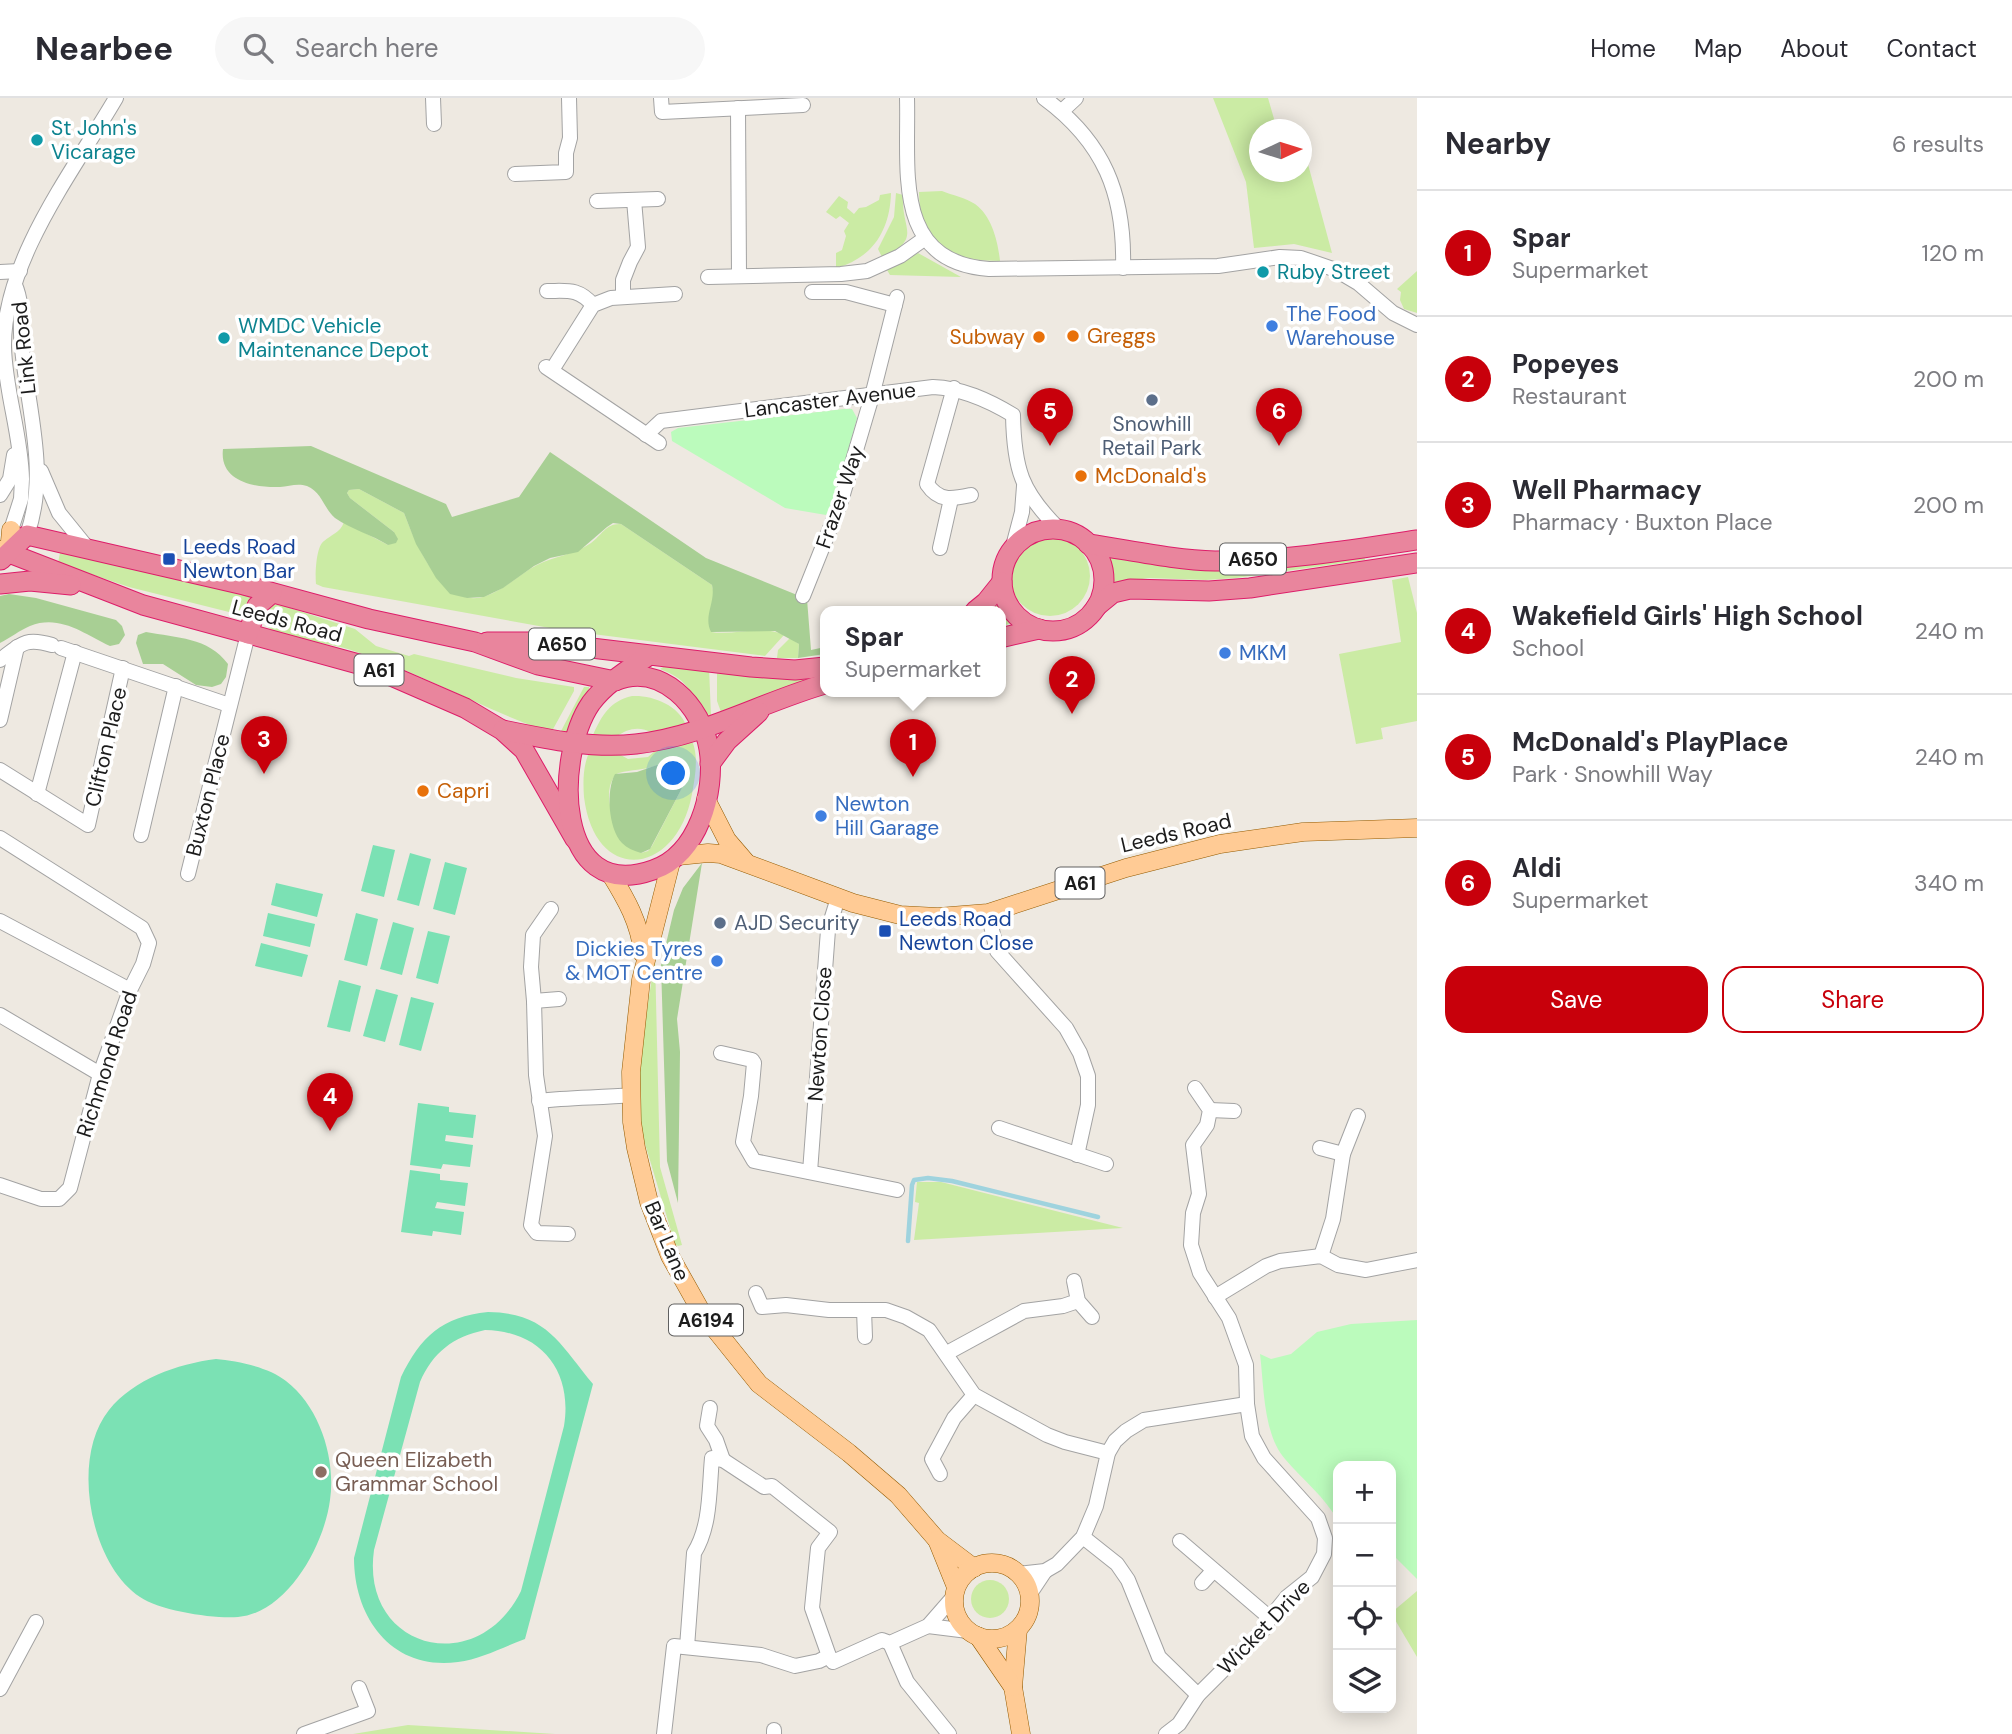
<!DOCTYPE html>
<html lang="en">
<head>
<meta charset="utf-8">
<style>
	:root { --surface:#fff; --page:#f7f7f7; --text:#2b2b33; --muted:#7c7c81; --line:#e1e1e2; --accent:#c8000b }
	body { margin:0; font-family:"DM Sans",sans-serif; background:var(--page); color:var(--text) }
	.controls { position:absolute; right:21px; bottom:21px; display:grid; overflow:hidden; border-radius:14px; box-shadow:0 4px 18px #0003 }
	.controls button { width:63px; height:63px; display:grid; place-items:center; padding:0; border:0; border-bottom:2px solid var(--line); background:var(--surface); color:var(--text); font:35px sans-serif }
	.compass { position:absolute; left:1249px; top:21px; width:63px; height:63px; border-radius:50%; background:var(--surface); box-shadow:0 4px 18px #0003; rotate:86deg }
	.you { position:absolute; left:674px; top:676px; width:24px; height:24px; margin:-18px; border:5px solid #fff; border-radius:50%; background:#1a73e8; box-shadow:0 0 0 10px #1a73e833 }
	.badge { display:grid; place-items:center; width:46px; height:46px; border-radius:50%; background:var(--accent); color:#fff; font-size:23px; font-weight:700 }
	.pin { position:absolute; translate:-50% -58px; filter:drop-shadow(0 2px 4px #0008) }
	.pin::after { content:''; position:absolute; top:37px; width:24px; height:21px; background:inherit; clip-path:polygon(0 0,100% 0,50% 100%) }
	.popup { position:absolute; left:820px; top:508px; width:186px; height:91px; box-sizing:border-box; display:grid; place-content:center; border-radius:14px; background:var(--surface); filter:drop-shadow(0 2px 5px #0005); font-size:23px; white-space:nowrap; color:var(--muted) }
	.popup b { font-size:26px; color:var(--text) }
	.popup::after { content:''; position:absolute; left:50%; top:100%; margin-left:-14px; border:14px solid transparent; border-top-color:var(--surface) }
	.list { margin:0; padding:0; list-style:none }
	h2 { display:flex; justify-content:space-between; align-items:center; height:91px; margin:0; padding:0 28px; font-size:30px }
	h2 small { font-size:23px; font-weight:400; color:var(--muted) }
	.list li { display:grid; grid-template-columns:46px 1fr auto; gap:21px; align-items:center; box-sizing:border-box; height:126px; padding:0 28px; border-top:2px solid var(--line) }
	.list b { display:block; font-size:26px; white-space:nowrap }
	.list p { margin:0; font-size:23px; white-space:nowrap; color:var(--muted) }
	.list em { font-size:23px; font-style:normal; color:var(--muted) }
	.actions { display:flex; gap:14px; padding:21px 28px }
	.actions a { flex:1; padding:16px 0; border:2px solid var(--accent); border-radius:21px; text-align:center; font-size:24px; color:var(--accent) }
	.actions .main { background:var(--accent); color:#fff }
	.icon { flex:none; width:38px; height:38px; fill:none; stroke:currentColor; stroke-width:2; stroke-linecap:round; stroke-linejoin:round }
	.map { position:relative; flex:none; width:1417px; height:1636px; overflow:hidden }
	header { display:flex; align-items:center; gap:42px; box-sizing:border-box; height:98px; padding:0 35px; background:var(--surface); border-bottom:2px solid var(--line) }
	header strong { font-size:33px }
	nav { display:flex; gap:38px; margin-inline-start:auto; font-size:24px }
	.search { width:490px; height:63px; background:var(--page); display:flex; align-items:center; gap:18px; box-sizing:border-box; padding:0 24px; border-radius:38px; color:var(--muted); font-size:26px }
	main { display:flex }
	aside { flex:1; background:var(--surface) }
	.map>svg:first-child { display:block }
</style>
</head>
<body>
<header>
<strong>Nearbee</strong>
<div class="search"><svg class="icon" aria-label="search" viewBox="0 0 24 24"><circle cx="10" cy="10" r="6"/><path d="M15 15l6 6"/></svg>Search here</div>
<nav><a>Home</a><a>Map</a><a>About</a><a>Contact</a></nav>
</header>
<main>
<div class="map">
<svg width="1417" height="1636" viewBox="0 0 1417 1636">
	<rect width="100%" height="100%" fill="#eee9e1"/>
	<g fill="#cbeba4" fill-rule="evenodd">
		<path d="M1213 0H1268L1277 31 1260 32V74H1302V44L1332 155 1294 146 1254 150 1246 84Z"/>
		<path d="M942 93C952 97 966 100 975 106 992 118 998 144 1000 163 949 162 920 151 919 94Z"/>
		<path d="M891 95C890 132 873 160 836 170V155L842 152 846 138 844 133 849 125 840 118 836 121 826 114 839 98 848 104 847 110 854 116 859 110 866 109 879 102 880 97Z"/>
		<path d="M896 95 903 97C901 133 923 138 883 161L878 151 894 119Z"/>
		<path d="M918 155 961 179 890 177 887 172Z"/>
		<path d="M1417 173V215L1404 211 1400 202 1401 194 1397 191Z"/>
		<path d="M359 391 404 415C416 446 443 513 486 498 506 491 519 476 537 467 554 458 574 457 591 445 602 437 606 425 621 426L712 487 714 497 711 534C735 538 761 526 784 537L765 558 561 532 323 489 316 486C315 477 316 448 324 443 332 436 340 435 344 424L388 447 394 434 350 400 347 395 349 392Z"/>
		<circle cx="1050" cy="478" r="40"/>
		<path d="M1364 454 1365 462 1236 480 1206 482 1148 480 1108 487 1105 457Z"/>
		<path d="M60 455 80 458 254 498 245 517H241L129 489 58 465Z"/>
		<path d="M1408 479 1417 515V623L1381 630 1383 641 1356 646 1339 556 1401 544 1392 482Z"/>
		<path d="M1001 500 1007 519 1011 525 1001 529 1000 513H981Z"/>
		<path d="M278 506 355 531 376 548 409 558 414 556 516 580 574 589V593L552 633 540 631C476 607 416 573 351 552 331 545 289 542 273 533 266 529 264 522 264 515L269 508Z"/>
		<path d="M790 540 799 546 798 560H777L778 552Z"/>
		<path d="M668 566 709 570 711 617 700 616C691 591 686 581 660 571Z"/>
		<path d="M717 570 825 578 736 611 721 614 717 603Z"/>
		<path d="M584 589H589V592L566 638 560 635Z"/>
		<path d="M632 598C653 597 678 607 686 627L652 635C640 628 628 630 616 639L593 637C602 617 610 603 632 598Z"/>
		<path d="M692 643C699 658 695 680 692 696 677 778 595 788 584 699 583 685 583 670 588 657L619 656 628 661 648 659 656 652ZM657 667 681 685 682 690 652 748 648 753 641 755C625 735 604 716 610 688 612 683 614 676 619 675 632 671 643 673 657 667Z"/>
		<path d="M655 860 660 1069 682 1147 678 1148 675 1146 640 1029V958Z"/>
		<path d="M917 1084H941L1123 1130 914 1142 919 1105 915 1104Z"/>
		<circle cx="990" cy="1501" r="19"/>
		<path d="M1417 1493V1559L1391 1515Z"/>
		<path d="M408 1627 555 1636H353Z"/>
	</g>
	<g fill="#a8cf94">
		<path d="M311 348 446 406 452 419 519 399 550 354 706 460 807 501 811 552 825 549V556L798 560 799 546 775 533 711 534C703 518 716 504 712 487L621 426 613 425 607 429 578 454 550 460 534 468 503 490 484 499 467 500 450 496 436 480 416 446 404 415 359 391 349 392 347 395 350 400 394 434 398 441 396 445 388 447C372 437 351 431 335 420 324 411 322 394 307 388 298 385 289 388 280 389 254 390 219 383 223 351Z"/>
		<path d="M9 496 36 500 116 522 122 528 125 537 119 546 110 548C84 536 60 516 30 528 20 532 10 540 0 545V498Z"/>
		<path d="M146 534C177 540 208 539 228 566L226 579 221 586 212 589 196 587 163 566H143L136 545 138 537Z"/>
		<path d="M657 667C669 667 679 679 682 690L650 751 641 755C634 753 627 750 622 745 608 730 606 692 615 676L637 674Z"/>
		<path d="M702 765 677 921 680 954 678 1105 667 1063 661 867 674 812 683 790Z"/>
	</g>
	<g fill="#bbfbbc">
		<path d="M844 311H852L857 320 832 412 826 417 785 410 672 343 671 334 678 330Z"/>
		<path d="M1417 1222V1481L1391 1455V1368H1338V1423C1325 1399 1303 1382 1285 1361 1263 1336 1264 1288 1260 1256L1271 1261 1291 1256 1317 1234 1351 1226Z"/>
	</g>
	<g fill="#7be1b4" fill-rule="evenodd">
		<path d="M373 747 395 752 384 799 361 793Z"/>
		<path d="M410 755 431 761 419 808 397 802Z"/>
		<path d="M445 764 467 770 455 817 433 811Z"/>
		<path d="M276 785 323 796 317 819 271 807Z"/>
		<path d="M268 815 315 826 310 849 263 838Z"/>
		<path d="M356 815 378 821 367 868 344 862Z"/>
		<path d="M393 824 414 830 402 877 380 871Z"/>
		<path d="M428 833 450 838 438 886 416 880Z"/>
		<path d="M261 845 308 857 302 879 255 868Z"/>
		<path d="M339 882 361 888 350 934 327 929Z"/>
		<path d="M376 891 398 897 385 944 363 938Z"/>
		<path d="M411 899 434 905 421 953 399 947Z"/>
		<path d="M418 1005 449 1009V1014L476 1017 473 1040 446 1037 445 1043 473 1047 470 1069 443 1066 441 1071 410 1067Z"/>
		<path d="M410 1072 440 1076V1082L468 1085 465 1108 437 1104 435 1110 464 1114 461 1137 433 1133 432 1138 401 1134Z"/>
		<path d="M488 1214C547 1215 559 1245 593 1286L525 1541C503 1549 481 1561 458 1564 392 1573 354 1520 354 1460L401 1279C421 1238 442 1219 488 1214ZM485 1232C541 1233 573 1273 564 1328L521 1493C477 1582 360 1551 374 1452L420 1284C433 1254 453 1239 485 1232Z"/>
		<path d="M216 1261C237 1263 269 1269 286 1283 320 1309 336 1361 330 1402 324 1448 287 1515 238 1519 214 1521 160 1513 140 1499 90 1466 70 1360 109 1312 134 1281 177 1266 216 1261Z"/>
	</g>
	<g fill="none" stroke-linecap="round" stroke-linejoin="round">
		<path stroke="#9fd3de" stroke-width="4.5" d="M908 1143 912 1087 914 1082 928 1080 952 1083 1098 1119"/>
		<defs>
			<g id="minor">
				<path d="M433 0 434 26"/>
				<path d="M661 0 662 14 803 7"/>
				<path d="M907 0C909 72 892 164 989 171L1218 168 1280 159 1301 160 1336 172 1358 185 1393 215 1417 227"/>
				<path d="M1044 0C1104 44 1125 96 1123 170"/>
				<path d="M738 10 739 178"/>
				<path d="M1062 13 1076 0"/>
				<path d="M515 76 566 74V55L570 40 569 0"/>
				<path d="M597 103 658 101"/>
				<path d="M0 174 20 173"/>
				<path d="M708 179 841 176 867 173 900 158 924 141"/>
				<path d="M15 187C24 208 19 227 22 250 28 313 49 375 27 437"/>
				<path d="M547 193C568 193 578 190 593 207"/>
				<path d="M812 194H846L895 207"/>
				<path d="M623 199V182L630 164 638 149 634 102"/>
				<path d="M546 269 659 345"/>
				<path d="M552 272 593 207 611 200 675 196"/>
				<path d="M954 290 927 386C939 404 952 401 971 397"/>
				<path d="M646 337 661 323 933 289C962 290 988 302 1013 317 1014 371 1021 394 1060 432"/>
				<path d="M41 373 59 415 89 452"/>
				<path d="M0 397 10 381 14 357"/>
				<path d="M11 432 21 401 22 381C21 336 5 293 4 249 3 163 74 72 116 0"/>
				<path d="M940 450 951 401"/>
				<path d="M1012 452 1022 414 1024 388"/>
				<path d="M803 498 841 403 872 298 897 199"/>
				<path d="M61 550 229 607"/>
				<path d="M0 562C21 546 25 539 52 547"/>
				<path d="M0 622 17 549"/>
				<path d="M0 672 88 727 123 570"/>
				<path d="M37 696 75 554"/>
				<path d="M141 737 176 588"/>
				<path d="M0 740 142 830 149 845 143 866 130 892 100 976 70 1090 59 1101H41L0 1087"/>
				<path d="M188 776 248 536"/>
				<path d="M551 811 533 837 531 869 534 903 536 977 545 1038 531 1127 537 1135 568 1136"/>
				<path d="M988 815 997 853 1066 930 1080 955 1088 978V1007L1077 1057"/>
				<path d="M0 823 130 892"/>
				<path d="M534 903 559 901"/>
				<path d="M0 917 100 976"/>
				<path d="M721 955 752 962 754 965 751 998 743 1044 754 1063 897 1092"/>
				<path d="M539 1003C570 999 600 1000 631 997"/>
				<path d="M1210 1012 1234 1013"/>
				<path d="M999 1030 1106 1066"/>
				<path d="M1320 1050 1343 1056"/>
				<path d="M810 1074 828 832 838 800"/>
				<path d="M1321 1158 1333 1121 1343 1056 1358 1018"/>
				<path d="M1074 1183 1078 1203 1092 1219"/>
				<path d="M756 1195 762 1209 786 1207 829 1212H886L906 1219 929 1232 974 1297 1047 1337 1065 1344 1108 1355"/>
				<path d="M1215 1199 1266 1168 1280 1163 1321 1158 1338 1167 1366 1172 1417 1162"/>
				<path d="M864 1212 865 1239"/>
				<path d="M947 1255 1024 1213 1063 1208 1078 1203"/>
				<path d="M710 1310 707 1328 716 1342 723 1362"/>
				<path d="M940 1376 932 1361 954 1320 974 1297"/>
				<path d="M1083 1439 1117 1466 1128 1482 1159 1559 1198 1597"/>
				<path d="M1180 1443 1270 1520"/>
				<path d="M1018 1476 1045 1473 1057 1466 1083 1439 1096 1408 1108 1355 1115 1343 1126 1333 1144 1322 1247 1306"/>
				<path d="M1202 1485 1213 1473"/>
				<path d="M1029 1497 1045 1473"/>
				<path d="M928 1528 968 1533"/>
				<path d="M890 1545 907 1584 949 1636"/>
				<path d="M687 1549 694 1455C711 1428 709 1391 712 1360L723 1362 764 1389 772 1388 830 1434 818 1450 812 1510 829 1558"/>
				<path d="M0 1591 36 1524"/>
				<path d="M304 1636 368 1613 359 1590"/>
				<path d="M664 1636 674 1548 761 1557 795 1568 819 1563 829 1558 833 1564 882 1542 890 1545 928 1528 955 1497"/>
				<path d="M774 1636V1632"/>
				<path d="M1166 1636 1179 1626 1198 1597 1263 1532 1270 1520 1287 1499 1312 1479 1324 1456 1325 1440 1318 1420 1264 1360 1252 1338 1247 1306 1246 1267 1229 1220 1200 1175 1191 1147 1193 1115 1199 1096 1193 1047 1207 1027 1210 1012 1195 990"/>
			</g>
			<g id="major">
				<path d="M1 452 9 455 11 432"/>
				<path d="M706 701 727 742 745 763"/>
				<path d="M678 758 708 755 721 756 853 805 900 817 938 819 988 815 1126 770 1220 746 1303 734 1417 730"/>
				<path d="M671 764 641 882 631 974 632 1024 636 1050 649 1104 670 1158 702 1215 759 1286 849 1355 898 1397 937 1442 974 1470"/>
				<path d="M610 775C626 801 640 825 643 856"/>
				<path d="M937 1442 956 1489"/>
				<circle cx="992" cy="1503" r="38"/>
				<path d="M1018 1531 1013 1589 1021 1636"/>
				<path d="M978 1538 1013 1589"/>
			</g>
			<g id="highway">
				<circle cx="1053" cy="482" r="51"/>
				<path d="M1088 446C1130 452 1173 462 1215 463 1282 463 1351 452 1417 442"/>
				<path d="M9 455 143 507 373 570 465 610 502 632 524 652 575 741"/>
				<path d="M1 462 27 437 244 487 369 521 475 544 538 567 615 583"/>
				<path d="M0 486 30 483 71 487"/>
				<path d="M1096 509 1113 495 1130 491 1209 493 1250 490 1417 465"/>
				<path d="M975 513 986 504 1002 484"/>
				<path d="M248 536 257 508 272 495"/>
				<path d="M1000 540 1039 531"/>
				<path d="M487 544H541L751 569 795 572 825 569"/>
				<path d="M615 583C661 564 702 608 709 651 716 694 698 757 653 772 554 807 554 659 591 605 605 586 629 571 648 558"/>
				<path d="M503 632C546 641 592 651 636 646 702 639 762 604 825 586"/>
				<path d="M710 666 727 643 759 614"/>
			</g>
		</defs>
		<use href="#minor" stroke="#a3a3a3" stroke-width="16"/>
		<use href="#major" stroke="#945b00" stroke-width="19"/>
		<use href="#highway" stroke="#dd1d69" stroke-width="21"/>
		<use href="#minor" stroke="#fff" stroke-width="14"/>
		<use href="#major" stroke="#ffcb95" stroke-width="18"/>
		<use href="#highway" stroke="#e9859d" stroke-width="19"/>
	</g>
	<g fill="#0f9aa8" stroke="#fff" stroke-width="2.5">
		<circle cx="37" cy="42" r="7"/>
		<circle cx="1263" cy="174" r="7"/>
		<circle cx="224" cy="240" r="7"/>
	</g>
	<g fill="#3f7fe0" stroke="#fff" stroke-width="2.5">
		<circle cx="1272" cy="228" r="7"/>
		<circle cx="1225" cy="555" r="7"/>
		<circle cx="821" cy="718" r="7"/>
		<circle cx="717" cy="863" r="7"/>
	</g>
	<g fill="#e8710a" stroke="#fff" stroke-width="2.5">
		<circle cx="1073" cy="238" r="7"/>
		<circle cx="1039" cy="239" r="7"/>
		<circle cx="1081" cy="378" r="7"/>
		<circle cx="423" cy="693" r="7"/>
	</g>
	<g fill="#5c6f8a" stroke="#fff" stroke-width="2.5">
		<circle cx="1152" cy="302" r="7"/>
		<circle cx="720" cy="825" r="7"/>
	</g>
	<g fill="#1a4fb4" stroke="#fff" stroke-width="2.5">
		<rect x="162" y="454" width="14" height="14" rx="3.5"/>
		<rect x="878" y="826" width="14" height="14" rx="3.5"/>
	</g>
	<circle fill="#8d6e63" stroke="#fff" stroke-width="2.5" cx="321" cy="1374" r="7"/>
	<g text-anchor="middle" stroke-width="7" stroke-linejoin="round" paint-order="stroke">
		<g fill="#fff" stroke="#606060" stroke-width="2">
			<rect x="1220" y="445.5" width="66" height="31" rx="5"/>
			<rect x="529" y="530.5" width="66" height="31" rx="5"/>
			<rect x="354.5" y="556.5" width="49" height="31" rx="5"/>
			<rect x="1055.5" y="769.5" width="49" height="31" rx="5"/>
			<rect x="669" y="1206.5" width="74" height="31" rx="5"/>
		</g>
		<g font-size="19" font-weight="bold" fill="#1c1c1c">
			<text x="1253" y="468">A650</text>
			<text x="562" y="553">A650</text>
			<text x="379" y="579">A61</text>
			<text x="1080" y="792">A61</text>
			<text x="706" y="1229">A6194</text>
		</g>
		<g font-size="21" fill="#0d838f" stroke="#fff" text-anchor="start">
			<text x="51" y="37">St John's<tspan x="51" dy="24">Vicarage</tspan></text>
			<text x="1277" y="181">Ruby Street</text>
			<text x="238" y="235">WMDC Vehicle<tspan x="238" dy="24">Maintenance Depot</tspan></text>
		</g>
		<g font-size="21" fill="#366cbe" stroke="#fff" text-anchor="start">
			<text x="1286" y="223">The Food<tspan x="1286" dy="24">Warehouse</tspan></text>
			<text x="1239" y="562">MKM</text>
			<text x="835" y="713">Newton<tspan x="835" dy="24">Hill Garage</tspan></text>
			<text x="703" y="858" text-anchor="end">Dickies Tyres<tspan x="703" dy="24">&amp; MOT Centre</tspan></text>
		</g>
		<g font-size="21" fill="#c56008" stroke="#fff" text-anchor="start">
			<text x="1087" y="245">Greggs</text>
			<text x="1025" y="246" text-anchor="end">Subway</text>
			<text x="1095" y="385">McDonald's</text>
			<text x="437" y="700">Capri</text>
		</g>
		<g font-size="21" fill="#1c1c1c" stroke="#fff">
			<text transform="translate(24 250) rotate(-96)" y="7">Link Road</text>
			<text transform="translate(830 302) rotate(-7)" y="7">Lancaster Avenue</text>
			<text transform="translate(840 399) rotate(-71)" y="7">Frazer Way</text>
			<text transform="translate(287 523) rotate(15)" y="7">Leeds Road</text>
			<text transform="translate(106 649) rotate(-77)" y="7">Clifton Place</text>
			<text transform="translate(208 697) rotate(-76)" y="7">Buxton Place</text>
			<text transform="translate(1176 735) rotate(-13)" y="7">Leeds Road</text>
			<text transform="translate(820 936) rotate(-86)" y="7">Newton Close</text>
			<text transform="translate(107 966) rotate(-72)" y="7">Richmond Road</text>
			<text transform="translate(667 1143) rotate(67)" y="7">Bar Lane</text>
			<text transform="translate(1264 1529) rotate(-46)" y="7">Wicket Drive</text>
		</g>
		<g font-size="21" fill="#4e5e75" stroke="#fff">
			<text x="1152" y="333">Snowhill<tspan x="1152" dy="24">Retail Park</tspan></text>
			<text x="734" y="832" text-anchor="start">AJD Security</text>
		</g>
		<g font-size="21" fill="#164399" stroke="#fff" text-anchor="start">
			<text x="183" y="456">Leeds Road<tspan x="183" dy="24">Newton Bar</tspan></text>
			<text x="899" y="828">Leeds Road<tspan x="899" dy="24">Newton Close</tspan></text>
		</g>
		<g font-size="21" fill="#785e54" stroke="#fff" text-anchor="start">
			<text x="335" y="1369">Queen Elizabeth<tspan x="335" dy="24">Grammar School</tspan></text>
		</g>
	</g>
</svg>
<div class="controls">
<button>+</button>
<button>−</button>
<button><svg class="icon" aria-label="locate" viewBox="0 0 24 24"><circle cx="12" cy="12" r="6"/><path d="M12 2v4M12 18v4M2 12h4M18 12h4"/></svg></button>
<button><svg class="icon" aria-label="layers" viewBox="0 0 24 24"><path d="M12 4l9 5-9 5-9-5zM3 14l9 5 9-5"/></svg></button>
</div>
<svg class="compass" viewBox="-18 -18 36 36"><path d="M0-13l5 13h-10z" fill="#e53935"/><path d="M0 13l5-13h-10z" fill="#7c7c81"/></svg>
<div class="you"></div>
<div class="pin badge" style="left:913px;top:679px">1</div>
<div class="popup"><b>Spar</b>Supermarket</div>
<div class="pin badge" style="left:1072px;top:616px">2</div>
<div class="pin badge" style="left:264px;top:676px">3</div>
<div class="pin badge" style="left:330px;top:1033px">4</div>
<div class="pin badge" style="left:1050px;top:348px">5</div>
<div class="pin badge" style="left:1279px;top:348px">6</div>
</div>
<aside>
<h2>Nearby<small>6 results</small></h2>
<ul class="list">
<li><span class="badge">1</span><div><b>Spar</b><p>Supermarket</p></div><em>120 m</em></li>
<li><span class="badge">2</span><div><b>Popeyes</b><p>Restaurant</p></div><em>200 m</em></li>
<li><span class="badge">3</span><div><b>Well Pharmacy</b><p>Pharmacy · Buxton Place</p></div><em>200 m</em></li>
<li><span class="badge">4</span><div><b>Wakefield Girls' High School</b><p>School</p></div><em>240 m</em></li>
<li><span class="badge">5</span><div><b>McDonald's PlayPlace</b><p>Park · Snowhill Way</p></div><em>240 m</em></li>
<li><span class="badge">6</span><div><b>Aldi</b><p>Supermarket</p></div><em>340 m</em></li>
</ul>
<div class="actions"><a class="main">Save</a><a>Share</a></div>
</aside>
</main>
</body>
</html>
